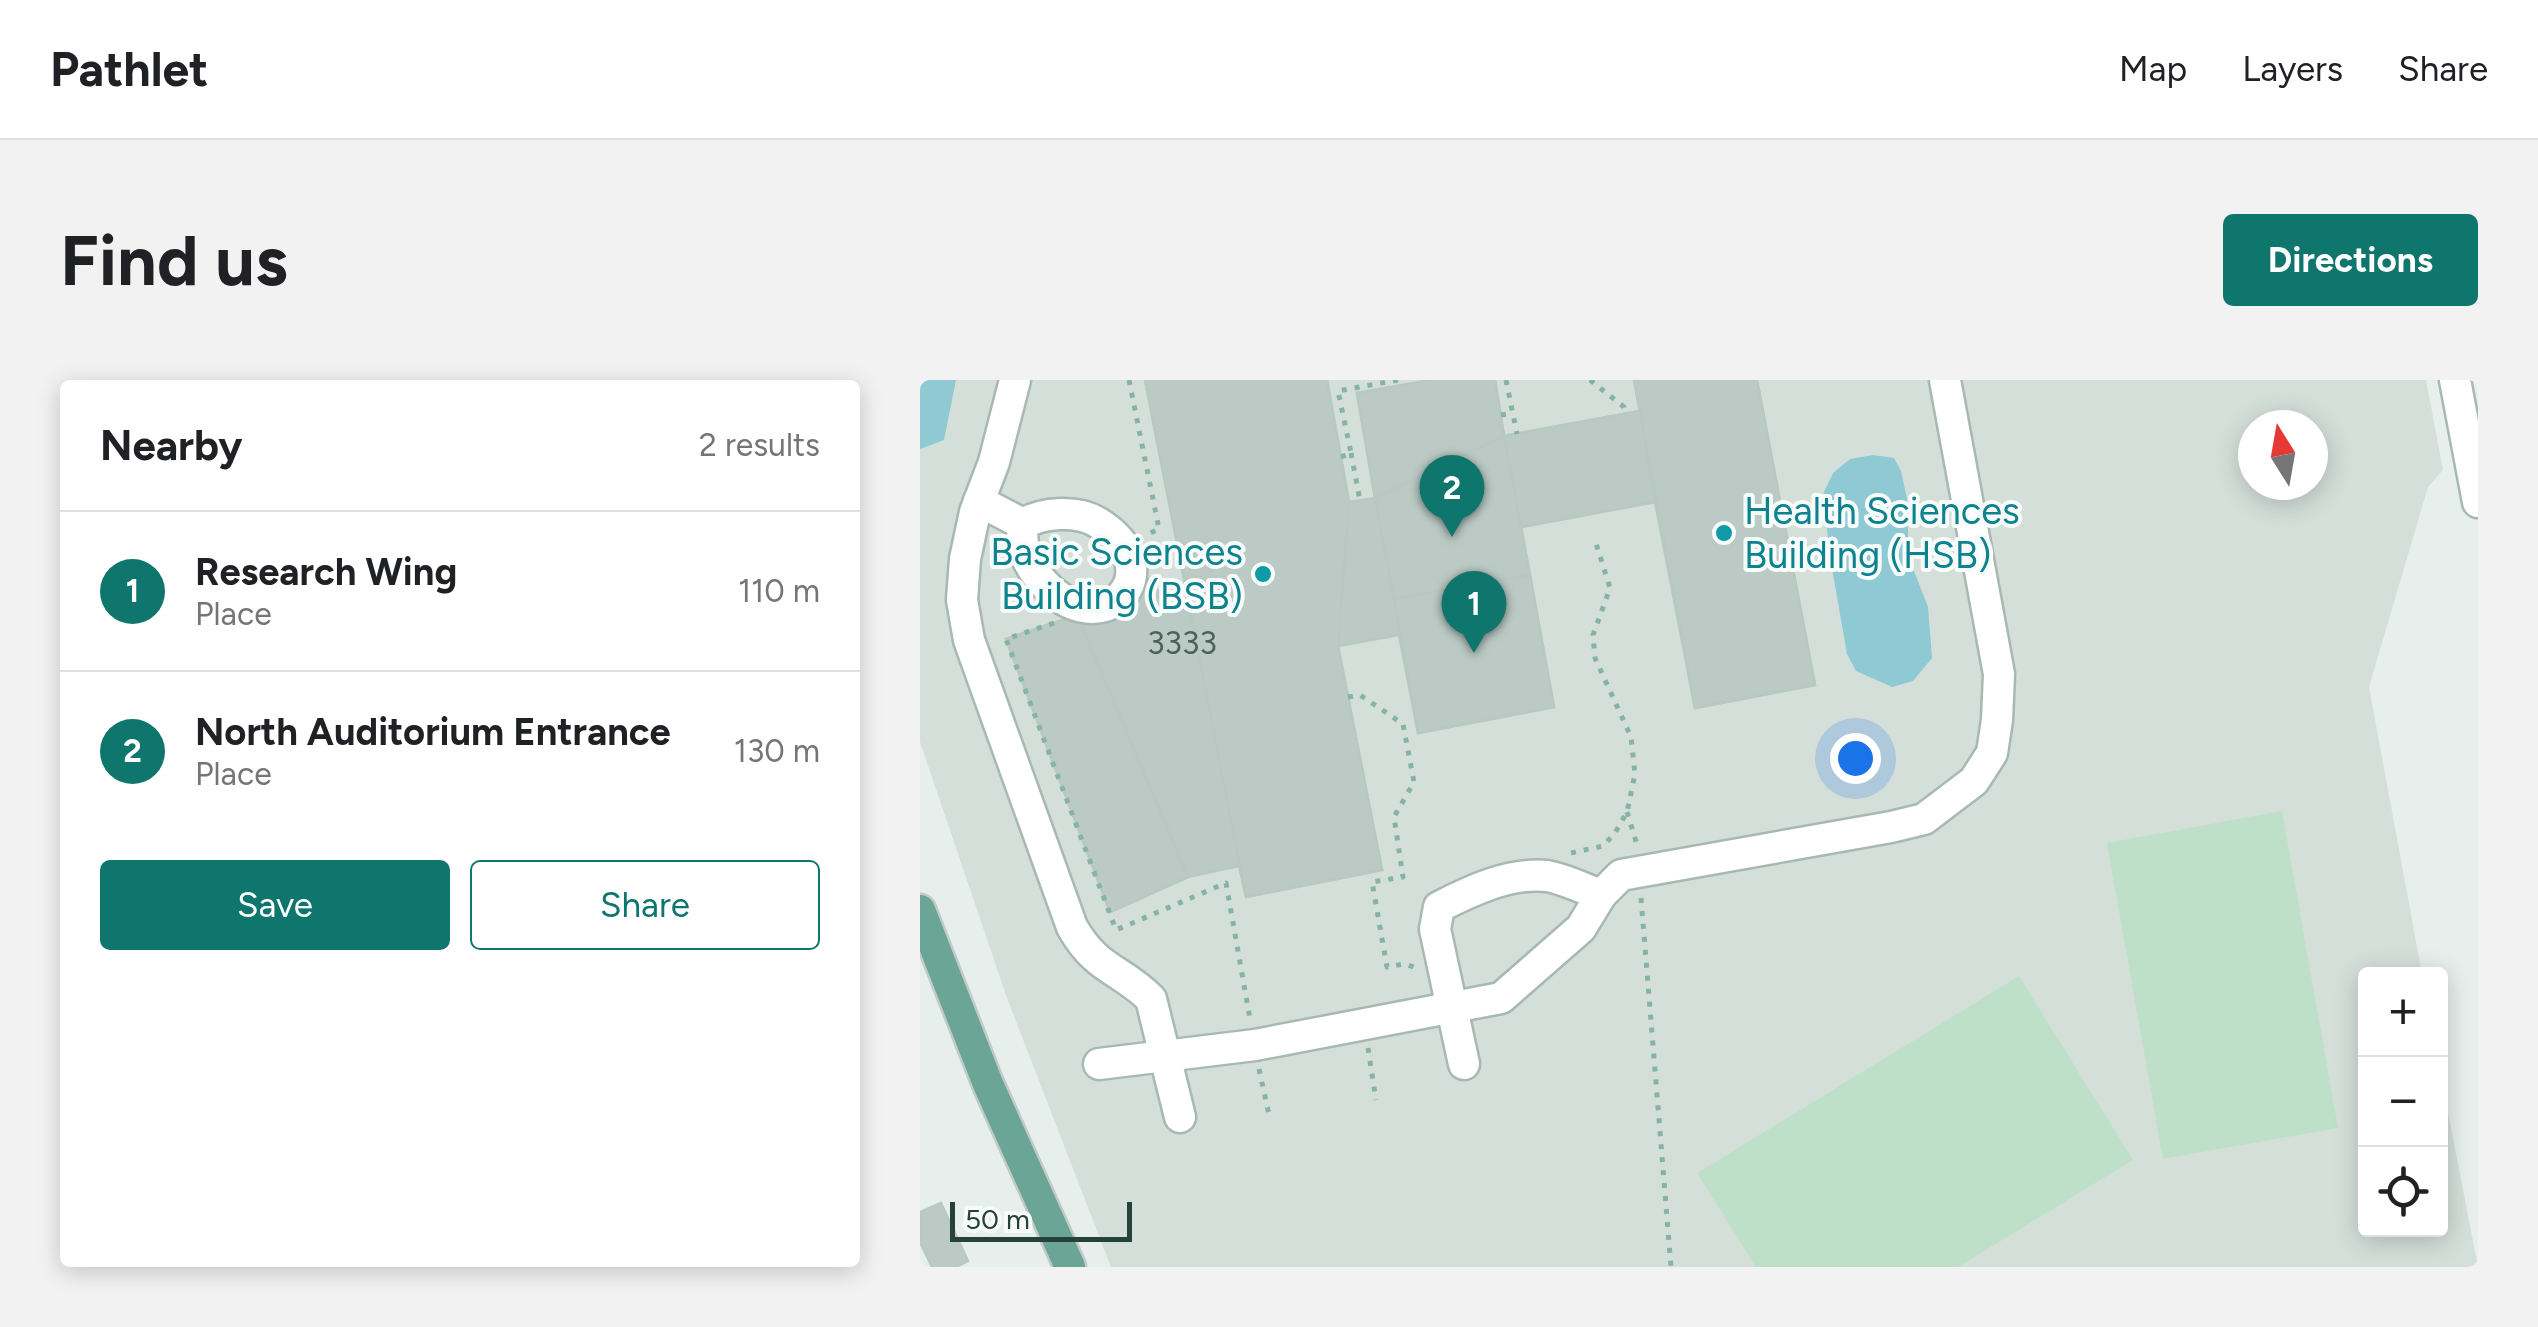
<!DOCTYPE html>
<html lang="en">
<head>
<meta charset="utf-8">
<style>
	:root { --surface:#fff; --page:#f2f2f2; --text:#202124; --muted:#757577; --line:#e0e0e0; --accent:#0f766e }
	body { margin:0; font-family:Figtree,sans-serif; background:var(--page); color:var(--text) }
	.controls { position:absolute; right:30px; bottom:30px; display:grid; overflow:hidden; border-radius:10px; box-shadow:0 5px 25px #0003 }
	.controls button { width:90px; height:90px; display:grid; place-items:center; padding:0; border:0; border-bottom:2px solid var(--line); background:var(--surface); color:var(--text); font:50px sans-serif }
	.compass { position:absolute; left:1318px; top:30px; width:90px; height:90px; border-radius:50%; background:var(--surface); box-shadow:0 5px 25px #0003; rotate:349deg }
	.scale { position:absolute; left:30px; bottom:25px; width:182px; box-sizing:border-box; padding-left:10px; border:5px solid #24423a; border-top:0; font-size:28px; line-height:35px; white-space:nowrap; color:#24423a; -webkit-text-stroke:8px #f7fbf9; paint-order:stroke }
	.you { position:absolute; left:935px; top:378px; width:35px; height:35px; margin:-25px; border:8px solid #fff; border-radius:50%; background:#1a73e8; box-shadow:0 0 0 15px #1a73e833 }
	.badge { display:grid; place-items:center; width:65px; height:65px; border-radius:50%; background:var(--accent); color:#fff; font-size:32px; font-weight:700 }
	.pin { position:absolute; translate:-50% -82px; filter:drop-shadow(0 2px 5px #0008) }
	.pin::after { content:''; position:absolute; top:52px; width:35px; height:30px; background:inherit; clip-path:polygon(0 0,100% 0,50% 100%) }
	.list { margin:0; padding:0; list-style:none }
	h2 { display:flex; justify-content:space-between; align-items:center; height:130px; margin:0; padding:0 40px; font-size:42px }
	h2 small { font-size:32px; font-weight:400; color:var(--muted) }
	.list li { display:grid; grid-template-columns:65px 1fr auto; gap:30px; align-items:center; box-sizing:border-box; height:160px; padding:0 40px; border-top:2px solid var(--line) }
	.list b { display:block; font-size:38px; white-space:nowrap }
	.list p { margin:0; font-size:32px; white-space:nowrap; color:var(--muted) }
	.list em { font-size:32px; font-style:normal; color:var(--muted) }
	.actions { display:flex; gap:20px; padding:30px 40px }
	.actions a { flex:1; padding:22px 0; border:2px solid var(--accent); border-radius:10px; text-align:center; font-size:35px; color:var(--accent) }
	.actions .main { background:var(--accent); color:#fff }
	.icon { flex:none; width:55px; height:55px; fill:none; stroke:currentColor; stroke-width:2; stroke-linecap:round; stroke-linejoin:round }
	.map { position:relative; flex:none; width:1558px; height:887px; overflow:hidden; border-radius:10px }
	header { display:flex; align-items:center; gap:60px; box-sizing:border-box; height:140px; padding:0 50px; background:var(--surface); border-bottom:2px solid var(--line) }
	header strong { font-size:48px }
	nav { display:flex; gap:55px; margin-inline-start:auto; font-size:35px }
	.intro { display:flex; align-items:center; justify-content:space-between; box-sizing:border-box; height:240px; padding:0 60px }
	h1 { margin:0; font-size:70px }
	.button { padding:25px 45px; border-radius:10px; background:var(--accent); color:#fff; font-size:35px; font-weight:700 }
	main { display:flex; gap:60px; padding:0 60px }
	aside { flex:1; background:var(--surface); border-radius:10px; box-shadow:0 5px 25px #0003 }
	.map>svg:first-child { display:block }
</style>
</head>
<body>
<header>
<strong>Pathlet</strong>
<nav><a>Map</a><a>Layers</a><a>Share</a></nav>
</header>
<div class="intro"><h1>Find us</h1><a class="button">Directions</a></div>
<main>
<aside>
<h2>Nearby<small>2 results</small></h2>
<ul class="list">
<li><span class="badge">1</span><div><b>Research Wing</b><p>Place</p></div><em>110 m</em></li>
<li><span class="badge">2</span><div><b>North Auditorium Entrance</b><p>Place</p></div><em>130 m</em></li>
</ul>
<div class="actions"><a class="main">Save</a><a>Share</a></div>
</aside>
<div class="map">
<svg width="1558" height="887" viewBox="0 0 1558 887">
	<rect width="100%" height="100%" fill="#e6efeb"/>
	<path fill="#d4dfda" fill-rule="evenodd" d="M0 0H1506L1523 90 1508 107 1449 307 1502 594H1446V849H1520L1521 696 1558 887H191L87 618 0 362ZM1333 45H1393V105H1333Z"/>
	<g fill="#bfe0c8">
		<path d="M1362 431 1418 748 1243 779 1187 463Z"/>
		<path d="M1099 596 1213 780 1038 887H836L777 793Z"/>
	</g>
	<g fill="#8ec9d4">
		<path d="M0 0H36L24 60 0 69Z"/>
		<path d="M953 75 974 78 981 91 987 119 989 178 1008 227 1012 278 993 301 972 307 936 291 927 274 909 171 904 112 913 93 930 79Z"/>
	</g>
	<g fill="#bbcac4" stroke="#b8c9c2" stroke-width="2.5">
		<path d="M225 0H407L429 122 455 118 437 13 511 0H575L584 56 720 31 714 0H837L895 305 775 328 735 122 601 147 634 327 498 353 479 255 418 266 462 490 326 517 319 486 268 497 190 532 86 259 157 235 215 185 255 229 268 216Z"/>
		<path d="M225 0H407L429 122 418 266 462 490 326 517Z"/>
		<path d="M511 0H575L584 56 455 118 437 13Z"/>
		<path d="M714 0H837L895 305 775 328Z"/>
		<path d="M720 31 735 122 601 147 584 56Z"/>
		<path d="M584 56 610 195 474 219 455 118Z"/>
		<path d="M610 195 634 327 498 353 474 219Z"/>
		<path d="M157 235 268 497 190 532 86 259Z"/>
		<path d="M21 823 48 881 36 887H12L0 862V832Z"/>
	</g>
	<g fill="none" stroke-linecap="round" stroke-linejoin="round">
		<defs>
			<g id="minor">
				<path d="M95 0 74 82 55 132 45 179 42 220 49 260 152 547C177 591 200 588 231 619L260 737"/>
				<path d="M1535 0 1558 122"/>
				<path d="M59 121 103 144C100 167 106 182 121 200 182 271 256 190 177 142 157 130 123 132 103 144"/>
				<path d="M179 684 335 665 581 618 661 548 681 515 701 495 971 447 1004 439 1054 401 1072 373 1077 340 1079 294 1025 0"/>
				<path d="M544 684 515 549 519 527C550 511 590 492 627 496 645 499 664 509 681 515"/>
			</g>
			<path id="major" d="M0 530 68 704 150 887"/>
		</defs>
		<use href="#minor" stroke="#a8b8b2" stroke-width="35"/>
		<use href="#major" stroke="#c2cac8" stroke-width="35"/>
		<g stroke="#86b3a5" stroke-width="5" stroke-dasharray="5 8" stroke-linecap="butt">
			<path d="M209 0 239 149 226 155"/>
			<path d="M586 0 597 54"/>
			<path d="M670 0 704 27 705 34"/>
			<path d="M581 35 593 33"/>
			<path d="M431 73 440 121"/>
			<path d="M421 77 431 73 418 11 478 0"/>
			<path d="M134 243 86 259 196 550 306 503 330 639"/>
			<path d="M428 317 440 315 483 344 494 402 474 437 483 497 452 502 467 587 484 584 497 588"/>
			<path d="M707 432 718 468"/>
			<path d="M651 473 683 466 695 453 707 432 715 394 711 357 675 278 673 255 690 208 674 157"/>
			<path d="M721 518 751 887"/>
			<path d="M448 668 456 720"/>
			<path d="M339 689 350 739"/>
		</g>
		<use href="#minor" stroke="#fff" stroke-width="30"/>
		<use href="#major" stroke="#6aa596" stroke-width="30"/>
	</g>
	<g fill="#0f9aa8" stroke="#f7fbf9" stroke-width="4">
		<circle cx="804" cy="153" r="10"/>
		<circle cx="343" cy="194" r="10"/>
	</g>
	<g text-anchor="middle" stroke-width="8" stroke-linejoin="round" paint-order="stroke">
		<g font-size="32" fill="#4a645c">
			<text x="262" y="274">3333</text>
		</g>
		<g font-size="38" fill="#0d838f" stroke="#f7fbf9" text-anchor="start">
			<text x="824" y="144">Health Sciences<tspan x="824" dy="44">Building (HSB)</tspan></text>
			<text x="323" y="185" text-anchor="end">Basic Sciences<tspan x="323" dy="44">Building (BSB)</tspan></text>
		</g>
	</g>
</svg>
<div class="controls">
<button>+</button>
<button>−</button>
<button><svg class="icon" aria-label="locate" viewBox="0 0 24 24"><circle cx="12" cy="12" r="6"/><path d="M12 2v4M12 18v4M2 12h4M18 12h4"/></svg></button>
</div>
<svg class="compass" viewBox="-18 -18 36 36"><path d="M0-13l5 13h-10z" fill="#e53935"/><path d="M0 13l5-13h-10z" fill="#757577"/></svg>
<div class="scale">50 m</div>
<div class="you"></div>
<div class="pin badge" style="left:554px;top:273px">1</div>
<div class="pin badge" style="left:532px;top:157px">2</div>
</div>
</main>
</body>
</html>
